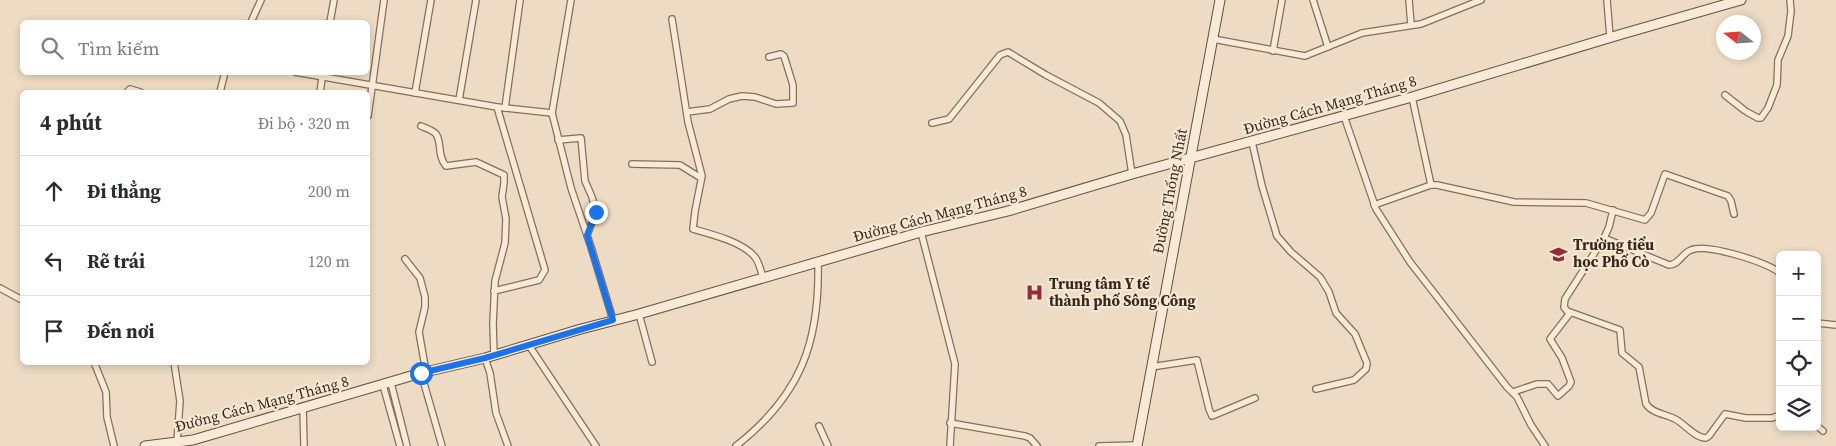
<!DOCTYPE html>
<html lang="vi">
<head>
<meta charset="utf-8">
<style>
	:root { --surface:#fff; --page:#f7f7f7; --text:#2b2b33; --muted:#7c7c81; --line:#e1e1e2 }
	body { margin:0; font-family:"Source Serif 4",serif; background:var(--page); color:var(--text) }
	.controls { position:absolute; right:15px; bottom:15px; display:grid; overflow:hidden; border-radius:8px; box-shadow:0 2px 8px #0003 }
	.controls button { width:45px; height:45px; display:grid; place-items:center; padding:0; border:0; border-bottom:1px solid var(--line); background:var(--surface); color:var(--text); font:25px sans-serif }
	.compass { position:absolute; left:1716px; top:15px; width:45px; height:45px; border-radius:50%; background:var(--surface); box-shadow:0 2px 8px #0003; rotate:287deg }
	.stop { position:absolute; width:15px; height:15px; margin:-11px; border:4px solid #1a73e8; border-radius:50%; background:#fff }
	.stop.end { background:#1a73e8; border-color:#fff; box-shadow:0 1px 5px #0008 }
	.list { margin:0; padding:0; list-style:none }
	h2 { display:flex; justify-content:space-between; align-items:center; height:65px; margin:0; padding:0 20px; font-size:21px }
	h2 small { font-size:16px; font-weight:400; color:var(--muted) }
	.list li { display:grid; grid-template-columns:32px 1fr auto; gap:15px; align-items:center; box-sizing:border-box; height:70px; padding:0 20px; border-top:1px solid var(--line) }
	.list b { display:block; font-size:19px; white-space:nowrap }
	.list em { font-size:16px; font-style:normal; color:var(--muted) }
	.icon { flex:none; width:28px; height:28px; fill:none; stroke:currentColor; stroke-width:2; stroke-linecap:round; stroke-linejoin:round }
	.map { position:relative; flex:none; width:1836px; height:446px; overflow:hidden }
	.search { position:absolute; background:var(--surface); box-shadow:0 2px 8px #0003; left:20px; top:20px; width:350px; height:55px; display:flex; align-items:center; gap:12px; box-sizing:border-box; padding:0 18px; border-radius:8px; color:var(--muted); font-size:19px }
	.panel { position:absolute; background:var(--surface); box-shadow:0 2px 8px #0003; left:20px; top:90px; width:350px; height:275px; border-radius:8px }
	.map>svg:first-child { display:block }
</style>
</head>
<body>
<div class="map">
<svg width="1836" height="446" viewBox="0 0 1836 446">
	<rect width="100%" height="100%" fill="#eddcc3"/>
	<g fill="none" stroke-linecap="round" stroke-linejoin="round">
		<defs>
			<g id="street">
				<path d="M571 0 552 113 571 188 591 247 613 320"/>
				<path d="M1313 0 1328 47"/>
				<path d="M1409 0 1411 25"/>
				<path d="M1607 0 1610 37"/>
				<path d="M672 19 688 122 702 176 695 211 693 229C711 234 742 242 754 256 759 261 761 271 763 278"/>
				<path d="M251 22 261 0"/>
				<path d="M330 22 334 0"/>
				<path d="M1213 39 1305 56 1362 33 1421 24 1481 0"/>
				<path d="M1273 51 1282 0"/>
				<path d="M295 72 497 107 552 113"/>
				<path d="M127 92 130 89 140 92"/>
				<path d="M220 92 225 72"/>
				<path d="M320 92 323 72"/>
				<path d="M415 93 431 0"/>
				<path d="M1725 95 1744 110"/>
				<path d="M1412 97 1431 185"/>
				<path d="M459 100 476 0"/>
				<path d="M505 108 520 0"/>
				<path d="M687 112 710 109 729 99 742 96 755 97 776 104 793 103V85L784 56 781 54 769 57"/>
				<path d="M1747 112 1758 118H1761L1768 108 1777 85 1778 60 1788 36 1791 11 1790 0"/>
				<path d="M368 116 384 0"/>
				<path d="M1344 116 1376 209 1410 262 1507 387 1517 397 1531 425 1545 446"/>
				<path d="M932 123 949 119 1000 55 1008 52 1046 75 1099 103 1120 121 1126 135 1132 174"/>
				<path d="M421 126C425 128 433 130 436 134 442 142 437 156 446 166L476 162 504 175V183L502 197 506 219 505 243 495 281 493 324 494 355"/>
				<path d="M558 140 581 138 585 181 592 197 596 212 587 235"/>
				<path d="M1252 142 1262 186 1277 236 1291 252 1320 277 1329 292 1336 313 1355 334 1367 363 1366 369 1354 380 1316 389"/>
				<path d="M632 164 680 165 701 178"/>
				<path d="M1374 205 1431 185H1437L1514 202 1586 203 1645 220 1651 213 1665 174 1728 196 1731 201 1734 214"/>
				<path d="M1613 210 1609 227 1604 238 1565 299 1564 307 1567 311 1620 330 1622 353 1639 367 1646 404C1652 413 1665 414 1675 419 1685 424 1695 438 1706 438L1709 436 1725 414 1746 418H1772L1780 415"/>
				<path d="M921 232 955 364 950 446"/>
				<path d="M1604 238 1669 265C1679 265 1682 253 1691 250 1707 243 1766 262 1780 273"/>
				<path d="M405 259 420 278 425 297V307L419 332 426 372"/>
				<path d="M0 288 22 300"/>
				<path d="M494 291 539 280 545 270 497 107"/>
				<path d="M639 314 652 362"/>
				<path d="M1817 323 1836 325"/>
				<path d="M528 344 596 446"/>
				<path d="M485 358 490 373 496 413 508 446"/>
				<path d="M94 362 106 392 107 417 114 446"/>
				<path d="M174 362 180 401 177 442"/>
				<path d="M1151 367 1197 360 1209 409 1212 416 1255 398"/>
				<path d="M421 373 442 446"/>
				<path d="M391 383 407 446"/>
				<path d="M383 385 400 446"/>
				<path d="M1513 392 1537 384H1548L1558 396 1569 386 1571 382 1562 358 1550 339 1570 313"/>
				<path d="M303 408 304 446"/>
				<path d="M950 423 1025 436 1030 438 1037 446"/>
				<path d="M819 426 828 446"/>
				<path d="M1817 426 1823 431"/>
				<path d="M736 446C801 395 820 342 818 262"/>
				<path d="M1099 446 1137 445"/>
			</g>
			<g id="secondary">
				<path d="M145 446 193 440 421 373 485 358 581 329 639 314 921 232 1008 211 1132 174 1412 97 1622 34 1741 0"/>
				<path d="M1137 446 1220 0"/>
			</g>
		</defs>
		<use href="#street" stroke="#876d5a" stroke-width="8"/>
		<use href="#secondary" stroke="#694e3d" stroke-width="11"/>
		<use href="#street" stroke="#f8ead6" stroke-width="5.5"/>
		<use href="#secondary" stroke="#f8ead6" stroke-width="9"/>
	</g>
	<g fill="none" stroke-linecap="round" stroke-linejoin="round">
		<path stroke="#1a73e8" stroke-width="6" d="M421 373 485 358 613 320 587 235 596 212"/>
	</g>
	<defs>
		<symbol id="school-bare" viewBox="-9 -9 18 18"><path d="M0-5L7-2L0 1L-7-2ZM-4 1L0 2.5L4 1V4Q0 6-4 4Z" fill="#952b38" stroke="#f5e7d2" stroke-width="2.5" paint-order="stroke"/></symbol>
		<symbol id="hospital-bare" viewBox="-9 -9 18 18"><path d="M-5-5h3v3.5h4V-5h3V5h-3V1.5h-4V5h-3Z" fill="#952b38" stroke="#f5e7d2" stroke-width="2.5" paint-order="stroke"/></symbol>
	</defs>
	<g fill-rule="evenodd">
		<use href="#school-bare" x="1546" y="242" width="25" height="25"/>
		<use href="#hospital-bare" x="1022" y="280" width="25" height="25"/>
	</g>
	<g text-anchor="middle" stroke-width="4.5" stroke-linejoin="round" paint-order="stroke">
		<g font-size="15" fill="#37271e" stroke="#f5e7d2">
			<text transform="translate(1330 105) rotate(-16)" y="5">Đường Cách Mạng Tháng 8</text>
			<text transform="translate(1170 191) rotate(-79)" y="5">Đường Thống Nhất</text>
			<text transform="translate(940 214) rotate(-15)" y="5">Đường Cách Mạng Tháng 8</text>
			<text transform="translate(262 404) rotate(-15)" y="5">Đường Cách Mạng Tháng 8</text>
		</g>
		<g font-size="15" font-weight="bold" fill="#37271e" stroke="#f5e7d2" text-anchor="start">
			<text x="1573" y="250">Trường tiểu<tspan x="1573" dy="17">học Phố Cò</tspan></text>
			<text x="1049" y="289">Trung tâm Y tế<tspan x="1049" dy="17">thành phố Sông Công</tspan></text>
		</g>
	</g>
</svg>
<div class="controls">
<button>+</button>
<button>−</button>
<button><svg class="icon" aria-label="locate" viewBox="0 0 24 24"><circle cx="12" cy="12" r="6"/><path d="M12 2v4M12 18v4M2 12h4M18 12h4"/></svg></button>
<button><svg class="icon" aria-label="layers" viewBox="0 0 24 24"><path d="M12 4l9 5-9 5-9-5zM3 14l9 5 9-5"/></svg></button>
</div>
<svg class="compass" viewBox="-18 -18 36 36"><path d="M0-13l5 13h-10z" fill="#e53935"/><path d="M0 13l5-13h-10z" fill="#7c7c81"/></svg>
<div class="stop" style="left:421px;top:373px"></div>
<div class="stop end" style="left:596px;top:212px"></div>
<div class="search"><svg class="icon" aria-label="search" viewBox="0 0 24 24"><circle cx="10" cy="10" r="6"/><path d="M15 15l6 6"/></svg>Tìm kiếm</div>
<section class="panel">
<h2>4 phút<small>Đi bộ · 320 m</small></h2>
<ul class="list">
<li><svg class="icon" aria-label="ahead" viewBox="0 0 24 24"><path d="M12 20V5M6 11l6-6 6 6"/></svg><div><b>Đi thẳng</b></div><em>200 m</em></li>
<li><svg class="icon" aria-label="left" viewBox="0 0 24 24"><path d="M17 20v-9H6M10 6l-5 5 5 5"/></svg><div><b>Rẽ trái</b></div><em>120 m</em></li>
<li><svg class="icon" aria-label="arrive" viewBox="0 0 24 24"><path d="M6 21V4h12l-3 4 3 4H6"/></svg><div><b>Đến nơi</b></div></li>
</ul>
</section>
</div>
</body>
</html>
